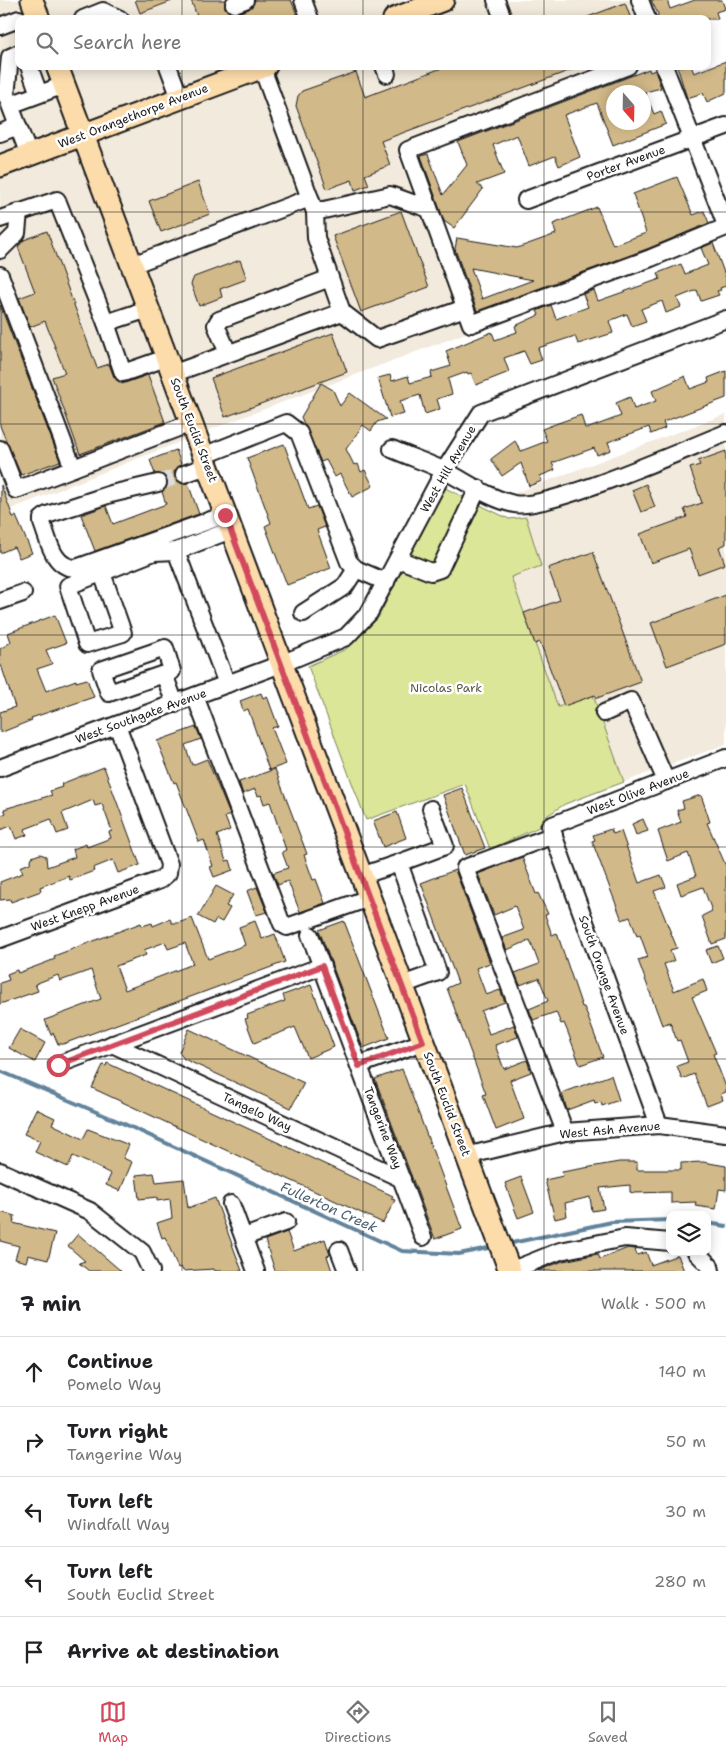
<!DOCTYPE html>
<html lang="en">
<head>
<meta charset="utf-8">
<style>
	:root { --surface:#fff; --page:#f2f2f2; --text:#202124; --muted:#757577; --line:#e0e0e0; --accent:#d1495b }
	body { margin:0; font-family:"Shantell Sans",sans-serif; background:var(--page); color:var(--text) }
	.controls { position:absolute; right:15px; bottom:15px; display:grid; overflow:hidden; border-radius:10px; box-shadow:0 2px 12px #0003 }
	.controls button { width:45px; height:45px; display:grid; place-items:center; padding:0; border:0; border-bottom:1px solid var(--line); background:var(--surface); color:var(--text); font:25px sans-serif }
	.compass { position:absolute; left:606px; top:85px; width:45px; height:45px; border-radius:50%; background:var(--surface); box-shadow:0 2px 12px #0003; rotate:160deg }
	.stop { position:absolute; width:15px; height:15px; margin:-11px; border:4px solid #d1495b; border-radius:50%; background:#fff }
	.stop.end { background:#d1495b; border-color:#fff; box-shadow:0 1px 5px #0008 }
	.list { margin:0; padding:0; list-style:none }
	h2 { display:flex; justify-content:space-between; align-items:center; height:65px; margin:0; padding:0 20px; font-size:21px }
	h2 small { font-size:16px; font-weight:400; color:var(--muted) }
	.list li { display:grid; grid-template-columns:32px 1fr auto; gap:15px; align-items:center; box-sizing:border-box; height:70px; padding:0 20px; border-top:1px solid var(--line) }
	.list b { display:block; font-size:19px; white-space:nowrap }
	.list p { margin:0; font-size:16px; white-space:nowrap; color:var(--muted) }
	.list em { font-size:16px; font-style:normal; color:var(--muted) }
	.icon { flex:none; width:28px; height:28px; fill:none; stroke:currentColor; stroke-width:2; stroke-linecap:round; stroke-linejoin:round }
	.map { position:relative; flex:none; width:726px; height:1271px; overflow:hidden }
	.search { position:absolute; background:var(--surface); box-shadow:0 2px 12px #0003; left:15px; right:15px; top:15px; height:55px; display:flex; align-items:center; gap:12px; box-sizing:border-box; padding:0 18px; border-radius:10px; color:var(--muted); font-size:19px }
	.sheet { height:415px; background:var(--surface) }
	nav { display:flex; justify-content:space-around; align-items:center; box-sizing:border-box; height:70px; border-top:1px solid var(--line); background:var(--surface); font-size:14px; color:var(--muted) }
	nav a { display:grid; justify-items:center; gap:2px }
	nav .on { color:var(--accent) }
	.map>svg:first-child { display:block }
</style>
</head>
<body>
<div class="map">
<svg width="726" height="1271" viewBox="0 0 726 1271">
	<rect width="100%" height="100%" fill="#fff"/>
	<filter id="ink" filterUnits="userSpaceOnUse"><feTurbulence type="fractalNoise" baseFrequency=".02" numOctaves="2"/><feDisplacementMap in="SourceGraphic" scale="10" xChannelSelector="R" yChannelSelector="G"/><feConvolveMatrix kernelMatrix="1 2 1 2 8 2 1 2 1" color-interpolation-filters="sRGB"/></filter>
	<g filter="url(#ink)">
		<g fill="#f2eadc">
			<path d="M0 0H635L642 19H19V66H635L398 155 466 333 217 427 11 509 0 480Z"/>
			<path d="M726 414V744L624 782 593 696 558 708 510 577 541 565 526 517 515 493Z"/>
		</g>
		<path fill="#dbe699" stroke="#7c815a" d="M443 487 509 519 526 517 541 566 511 577 558 707 593 695 624 782 565 804 542 819 539 827 490 849 465 784 366 820 308 666 346 649 378 618Z"/>
		<g fill="none" stroke-linecap="round" stroke-linejoin="round">
			<g stroke="#62839b" stroke-width="4">
				<path d="M0 1071 120 1122 402 1251 459 1254 493 1247"/>
				<path d="M707 1223 726 1226"/>
				<path d="M507 1244 612 1222 670 1220"/>
			</g>
		</g>
		<g fill="#d2b989" stroke="#1c1c1c" fill-rule="evenodd">
			<path d="M135 0H171L172 1 140 13Z"/>
			<path d="M191 0H225V8L233 14 249 9 255 0H291L299 19H198Z"/>
			<path d="M651 0H667L670 9 695 0H722L725 9 716 12 718 19H657L658 14Z"/>
			<path d="M625 3 631 19H585V18Z"/>
			<path d="M726 61V93L707 102 703 93 687 98 677 66H691L694 73Z"/>
			<path d="M447 66 579 67 381 141 390 165 365 175 369 185 355 190 352 180 327 189 296 106 298 96 302 91 356 72 365 97Z"/>
			<path d="M649 69 650 72 655 70 661 88 645 92 654 114 661 111 666 124 613 145 597 103 564 115 580 157 559 166 555 156 529 166 517 135 493 145 504 174 477 184 483 189 454 228 444 221 421 156 428 154 443 195 467 165 458 142ZM614 92H644V122H614Z"/>
			<path d="M677 177 693 215 704 211 709 223 647 249 477 311 455 249 457 238 517 248 556 234 553 224 597 207 613 245 646 233 633 194ZM471 268 533 280 482 299Z"/>
			<path d="M198 182 210 214 161 232 149 201Z"/>
			<path d="M401 211 429 287 361 312 333 236Z"/>
			<path d="M47 231 97 368 109 364 114 377 122 384 148 375 165 422 80 454 52 377 65 373 45 321 30 327 19 298 35 292 18 247 24 240Z"/>
			<path d="M713 243 726 278V286L720 288 721 290 717 291 719 295 701 301 697 290 677 298 681 307 666 313 662 301 641 309 646 321 632 326 627 314 609 321 613 333 578 344 575 336 538 348 542 360 530 364 524 351 504 358 509 372 476 385 471 373 468 374 467 372 448 379 452 394 437 399 440 409 425 414 420 395 400 401 404 414 390 417 378 378 390 375 392 381 408 376 410 383 432 377 431 372 451 366 446 351 492 332 495 340 517 332 515 326 539 315 537 311 551 305 556 319 588 307 583 294 594 290 598 301 660 279 658 273 681 264 685 274 708 265 701 248Z"/>
			<path d="M240 260 247 279 220 289 222 297 199 306 191 284 194 277Z"/>
			<path d="M0 305 60 461 21 475 0 426Z"/>
			<path d="M333 333 347 372 225 417 211 378Z"/>
			<path d="M726 371V398L663 422 665 428 651 434 649 427 608 442 611 450 597 455 594 448 552 463 555 470 540 476 542 481 529 486 521 463 502 476 491 459 515 441 521 451 547 441 542 429 558 423 581 415 585 428H589L621 416 616 403 630 397 634 409 656 401 652 391 670 383 685 376 690 389 709 382 708 378Z"/>
			<path d="M321 383 333 390 340 406 350 393 386 419 377 422 371 431 363 425 346 449 354 465 358 464 361 472 365 470 373 486 352 497 340 474 335 477 326 460 321 462 301 417Z"/>
			<path d="M284 444 308 509 317 506 325 527 317 530 331 568 287 585 265 526 271 523 247 458Z"/>
			<path d="M176 450 181 464 174 472 175 478 182 484 188 483 199 514 95 551 81 515 106 506 113 524 166 504 162 492 167 486 168 480 161 474H155L150 460Z"/>
			<path d="M726 451V544L719 547 725 564 698 574 689 549 651 563 640 534 687 517 684 509 702 503 690 468 700 465 698 461Z"/>
			<path d="M646 484 655 507 641 512 632 490Z"/>
			<path d="M1 485 13 517 16 516 32 553 19 558 14 547 0 553Z"/>
			<path d="M593 552 641 682 597 698 595 695 564 706 540 642 535 644 524 613 560 600 548 568Z"/>
			<path d="M726 595V644L667 666 651 623Z"/>
			<path d="M55 615 66 643 46 650 52 664 37 669 46 691 76 680V682L87 679 94 697 31 718 32 720 0 733V712L15 707 0 662V649L11 642 8 633Z"/>
			<path d="M261 693 263 698 267 696 278 726 272 728 286 764 269 770 248 709 243 711 240 701Z"/>
			<path d="M196 727 201 739 185 745 192 765 207 759 230 815 225 817 230 830 217 835 226 861 230 860 233 870 214 877 210 867 213 866 204 840 199 842 176 782 174 783 157 741Z"/>
			<path d="M104 767 140 865 118 873 113 860 93 868 94 871 70 880 69 876 40 887 41 891 11 902 10 899 0 900V882L23 873 20 867 30 863 32 857 40 854 46 856 47 867 75 857 73 849 86 844 87 847 111 838 109 832 112 831 102 804 95 806 93 800 62 813 68 830 57 834 51 819 25 829 27 835 16 839 11 826 0 830V816L6 813 4 809 52 795 50 791 62 787 61 784Z"/>
			<path d="M275 769 307 854 304 855 313 880 316 879 325 903 300 912 288 881 278 885 273 873 288 868 282 852 286 850 270 802 264 804 261 795 258 796 255 789 243 794 239 782Z"/>
			<path d="M462 788 485 848 465 855 443 795Z"/>
			<path d="M701 795 710 822 707 823 726 866V939L712 944 702 916 712 911 703 887 681 895 677 883 696 876 688 853 668 861 658 831 681 822 677 810 684 808 682 801Z"/>
			<path d="M397 812 406 838 383 847 373 821Z"/>
			<path d="M643 819 648 831 636 835 632 824Z"/>
			<path d="M611 829 613 834 621 831 639 883 661 875 666 887 654 891 677 948 670 950 674 961 664 964 674 991 703 979 707 991 692 997 716 1053 713 1054 726 1087V1092L721 1094 723 1100 707 1106 694 1074 682 1079 677 1066 688 1062 680 1040 677 1041 670 1022 662 1025 638 960 648 957 640 935 637 936 630 917 622 920 592 841 595 840 593 835Z"/>
			<path d="M522 857 536 894 538 893 548 914 545 915 552 935 557 933 582 1007H584L603 1057 580 1065 567 1030 564 1023 561 1024 556 1012 533 1020 529 1009 548 1001 539 978 520 985 515 973 539 964 530 940 507 950 502 938 524 930 515 906 494 915 478 874Z"/>
			<path d="M455 870 490 963 476 968 486 995 500 990 505 1002 481 1011 489 1034 514 1025 518 1037 495 1045 504 1069 527 1060 531 1072 510 1080 524 1119 496 1130 483 1095 486 1094 447 988 458 983 421 883Z"/>
			<path d="M216 886 233 895 226 906 230 908 222 922 216 919 213 924 198 916Z"/>
			<path d="M257 887 267 912 256 915 247 891Z"/>
			<path d="M192 918 208 959 245 945 239 927 255 921 262 939 275 934 285 962 63 1044H58L53 1032 51 1035 45 1020 101 999 91 970 60 981 58 975 35 984 38 991 0 1004V983L9 980 7 974 17 970 18 973 45 963 55 959 54 956 141 923 142 926 152 923 153 926 170 919 172 923H178ZM165 942 168 949 185 943 193 964 125 990 116 966 146 955 144 950Z"/>
			<path d="M344 921 389 1038 363 1048 319 930Z"/>
			<path d="M718 946 723 958 711 963 706 950Z"/>
			<path d="M311 985 334 1047 308 1058 295 1027 254 1043 245 1019 248 1018 247 1015 285 1001 283 995Z"/>
			<path d="M20 1029 45 1043 35 1062 9 1048Z"/>
			<path d="M189 1029 304 1083 291 1108 184 1059 179 1052Z"/>
			<path d="M107 1063 393 1196 391 1199 395 1200 383 1223 92 1088 103 1065 106 1066Z"/>
			<path d="M402 1069 462 1229 435 1239 375 1079Z"/>
			<path d="M611 1075 619 1100 602 1106 601 1102 595 1104 594 1100 567 1110 562 1093Z"/>
			<path d="M36 1109 55 1118 52 1124 83 1139 88 1129 129 1145 123 1158 132 1162 120 1191 106 1185 111 1174 91 1164 73 1156 68 1167 35 1152 40 1141 24 1134Z"/>
			<path d="M619 1162H637V1170H681V1163L703 1162 726 1166V1190L719 1189 716 1209 695 1206 696 1202 671 1203V1192L634 1193 630 1192V1185L600 1188 604 1209 592 1211 590 1197 565 1203 567 1216 555 1219 545 1180 563 1176 562 1172Z"/>
			<path d="M154 1173 156 1182 184 1179 188 1208 215 1198 242 1271H215L214 1269 183 1271 181 1267 178 1268 165 1237 162 1238 157 1223 172 1218 170 1199 157 1201V1197L139 1199 136 1175Z"/>
			<path d="M521 1177 534 1212 518 1218 505 1183Z"/>
			<path d="M0 1212 15 1216 13 1223 55 1233 48 1260 28 1255 26 1262 15 1259 19 1246 0 1241Z"/>
			<path d="M287 1232 294 1251 325 1239 330 1255 327 1256 332 1271H275L265 1240Z"/>
			<path d="M78 1234 121 1271H89L79 1263 85 1261 68 1246Z"/>
			<path d="M628 1248 635 1249 637 1255 646 1252 651 1265 678 1255 684 1271H537L563 1261 598 1254 600 1259Z"/>
		</g>
		<g fill="none" stroke-linecap="round" stroke-linejoin="round">
			<path stroke="#ddd" stroke-width="16" stroke-dasharray="16 8" stroke-linecap="butt" d="M158 483 184 474"/>
			<defs>
				<g id="minor">
					<path d="M303 0 310 19"/>
					<path d="M496 0 503 19"/>
					<path d="M640 0 647 19"/>
					<path d="M234 4 245 0"/>
					<path d="M83 19 103 11 120 19"/>
					<path d="M0 26 19 19"/>
					<path d="M29 66 39 94"/>
					<path d="M168 66 180 98"/>
					<path d="M384 66 387 74"/>
					<path d="M628 66 408 150 471 324 651 258 726 227"/>
					<path d="M664 66 726 225"/>
					<path d="M6 96 10 57 19 53"/>
					<path d="M0 133 18 126"/>
					<path d="M29 155 10 105 64 85"/>
					<path d="M526 200 726 126"/>
					<path d="M315 212 390 195 429 209"/>
					<path d="M0 219 57 200 106 323"/>
					<path d="M0 250 17 233 19 212"/>
					<path d="M132 265 310 198"/>
					<path d="M0 275 73 468"/>
					<path d="M148 309 106 323 123 373 166 358"/>
					<path d="M342 312 377 339 465 308"/>
					<path d="M228 353 216 325 219 320 330 278"/>
					<path d="M172 374 342 312 316 238 315 212 262 68"/>
					<path d="M0 449 16 490 191 423"/>
					<path d="M392 449C410 457 428 463 445 471 467 482 490 499 514 504 547 511 687 448 726 433"/>
					<path d="M203 456 286 423 299 433 349 562 356 569 386 582"/>
					<path d="M184 474 207 466"/>
					<path d="M158 483 111 494 47 515 42 519V523C49 541 53 568 76 568L225 515"/>
					<path d="M176 551 227 684"/>
					<path d="M398 559 431 572 440 569 478 488"/>
					<path d="M102 573 123 633 87 644 68 586 154 552 176 551 231 530"/>
					<path d="M0 601 23 593"/>
					<path d="M303 613 345 586 356 569"/>
					<path d="M164 674 172 671 165 648 101 670 109 693 164 674 175 704"/>
					<path d="M195 696 282 924 287 927 369 898"/>
					<path d="M604 713 631 701 666 781"/>
					<path d="M0 768 281 664 346 637 369 613 444 471 481 413 726 319"/>
					<path d="M554 835 465 868 565 1132"/>
					<path d="M399 863 445 846 431 809"/>
					<path d="M361 876 399 863 438 972 402 985"/>
					<path d="M310 935 423 1237"/>
					<path d="M0 939 160 880 168 873 169 864 117 725"/>
					<path d="M112 1044 402 1179"/>
					<path d="M57 1065 322 966"/>
					<path d="M359 1065 423 1042"/>
					<path d="M659 1125 550 826 726 758"/>
					<path d="M466 1156 565 1132 659 1125 726 1134"/>
					<path d="M0 1171 90 1211 142 1252 151 1271"/>
					<path d="M231 1204 256 1271"/>
					<path d="M244 1237 286 1222"/>
					<path d="M339 1250 347 1271"/>
					<path d="M696 1252 710 1266 711 1271"/>
					<path d="M510 1271 560 1251 625 1238 670 1242"/>
				</g>
				<g id="major">
					<path d="M32 0 39 19"/>
					<path d="M394 19 443 0"/>
					<path d="M57 66 510 1271"/>
					<path d="M0 166 266 66"/>
				</g>
			</defs>
			<use href="#minor" stroke="#1c1c1c" stroke-width="20"/>
			<use href="#major" stroke="#1c1c1c" stroke-width="25"/>
			<use href="#minor" stroke="#fff" stroke-width="16"/>
			<use href="#major" stroke="#fddcac" stroke-width="21"/>
		</g>
	</g>
	<g fill="none" stroke-linecap="round" stroke-linejoin="round" filter="url(#ink)">
		<path stroke="#d1495b" stroke-width="6" d="M58 1065 322 966 359 1066 423 1042 225 515"/>
	</g>
	<path fill="none" stroke="#1c1c1c" stroke-width="1" stroke-opacity="0.55" d="M182 0V19M363 0V19M544 0V19M182 66V1271M363 66V1271M544 66V1271M0 212H726M0 424H726M0 635H726M0 847H726M0 1059H726"/>
	<g text-anchor="middle" stroke-width="5" stroke-linejoin="round" paint-order="stroke">
		<g font-size="12" fill="#1c1c1c" stroke="#fff">
			<text transform="translate(133 116) rotate(-21)" y="4">West Orangethorpe Avenue</text>
			<text transform="translate(626 163) rotate(-20)" y="4">Porter Avenue</text>
			<text transform="translate(194 430) rotate(69)" y="4">South Euclid Street</text>
			<text transform="translate(448 469) rotate(-60)" y="4">West Hill Avenue</text>
			<text transform="translate(141 716) rotate(-20)" y="4">West Southgate Avenue</text>
			<text transform="translate(638 792) rotate(-21)" y="4">West Olive Avenue</text>
			<text transform="translate(85 908) rotate(-20)" y="4">West Knepp Avenue</text>
			<text transform="translate(604 975) rotate(70)" y="4">South Orange Avenue</text>
			<text transform="translate(447 1104) rotate(69)" y="4">South Euclid Street</text>
			<text transform="translate(257 1112) rotate(25)" y="4">Tangelo Way</text>
			<text transform="translate(383 1128) rotate(69)" y="4">Tangerine Way</text>
			<text transform="translate(610 1130) rotate(-5)" y="4">West Ash Avenue</text>
		</g>
		<g font-size="12" fill="#555942" stroke="#fff">
			<text x="446" y="692">Nicolas Park</text>
		</g>
		<g font-size="14" font-style="italic" fill="#4b6070" stroke="#fff">
			<text transform="translate(329 1207) rotate(24)" y="5">Fullerton Creek</text>
		</g>
	</g>
</svg>
<div class="controls">
<button><svg class="icon" aria-label="layers" viewBox="0 0 24 24"><path d="M12 4l9 5-9 5-9-5zM3 14l9 5 9-5"/></svg></button>
</div>
<svg class="compass" viewBox="-18 -18 36 36"><path d="M0-13l5 13h-10z" fill="#e53935"/><path d="M0 13l5-13h-10z" fill="#757577"/></svg>
<div class="stop" style="left:58px;top:1065px"></div>
<div class="stop end" style="left:225px;top:515px"></div>
<div class="search"><svg class="icon" aria-label="search" viewBox="0 0 24 24"><circle cx="10" cy="10" r="6"/><path d="M15 15l6 6"/></svg>Search here</div>
</div>
<section class="sheet">
<h2>7 min<small>Walk · 500 m</small></h2>
<ul class="list">
<li><svg class="icon" aria-label="ahead" viewBox="0 0 24 24"><path d="M12 20V5M6 11l6-6 6 6"/></svg><div><b>Continue</b><p>Pomelo Way</p></div><em>140 m</em></li>
<li><svg class="icon" aria-label="right" viewBox="0 0 24 24"><path d="M7 20v-9h11M14 6l5 5-5 5"/></svg><div><b>Turn right</b><p>Tangerine Way</p></div><em>50 m</em></li>
<li><svg class="icon" aria-label="left" viewBox="0 0 24 24"><path d="M17 20v-9H6M10 6l-5 5 5 5"/></svg><div><b>Turn left</b><p>Windfall Way</p></div><em>30 m</em></li>
<li><svg class="icon" aria-label="left" viewBox="0 0 24 24"><path d="M17 20v-9H6M10 6l-5 5 5 5"/></svg><div><b>Turn left</b><p>South Euclid Street</p></div><em>280 m</em></li>
<li><svg class="icon" aria-label="arrive" viewBox="0 0 24 24"><path d="M6 21V4h12l-3 4 3 4H6"/></svg><div><b>Arrive at destination</b></div></li>
</ul>
</section>
<nav>
<a class="on"><svg class="icon" aria-label="map" viewBox="0 0 24 24"><path d="M3 6l6-2 6 2 6-2v14l-6 2-6-2-6 2zM9 4v14M15 6v14"/></svg>Map</a>
<a><svg class="icon" aria-label="directions" viewBox="0 0 24 24"><path d="M12 3l9 9-9 9-9-9zM9 14v-3h6M13 9l2 2-2 2"/></svg>Directions</a>
<a><svg class="icon" aria-label="saved" viewBox="0 0 24 24"><path d="M7 4h10v16l-5-4-5 4z"/></svg>Saved</a>
</nav>
</body>
</html>
